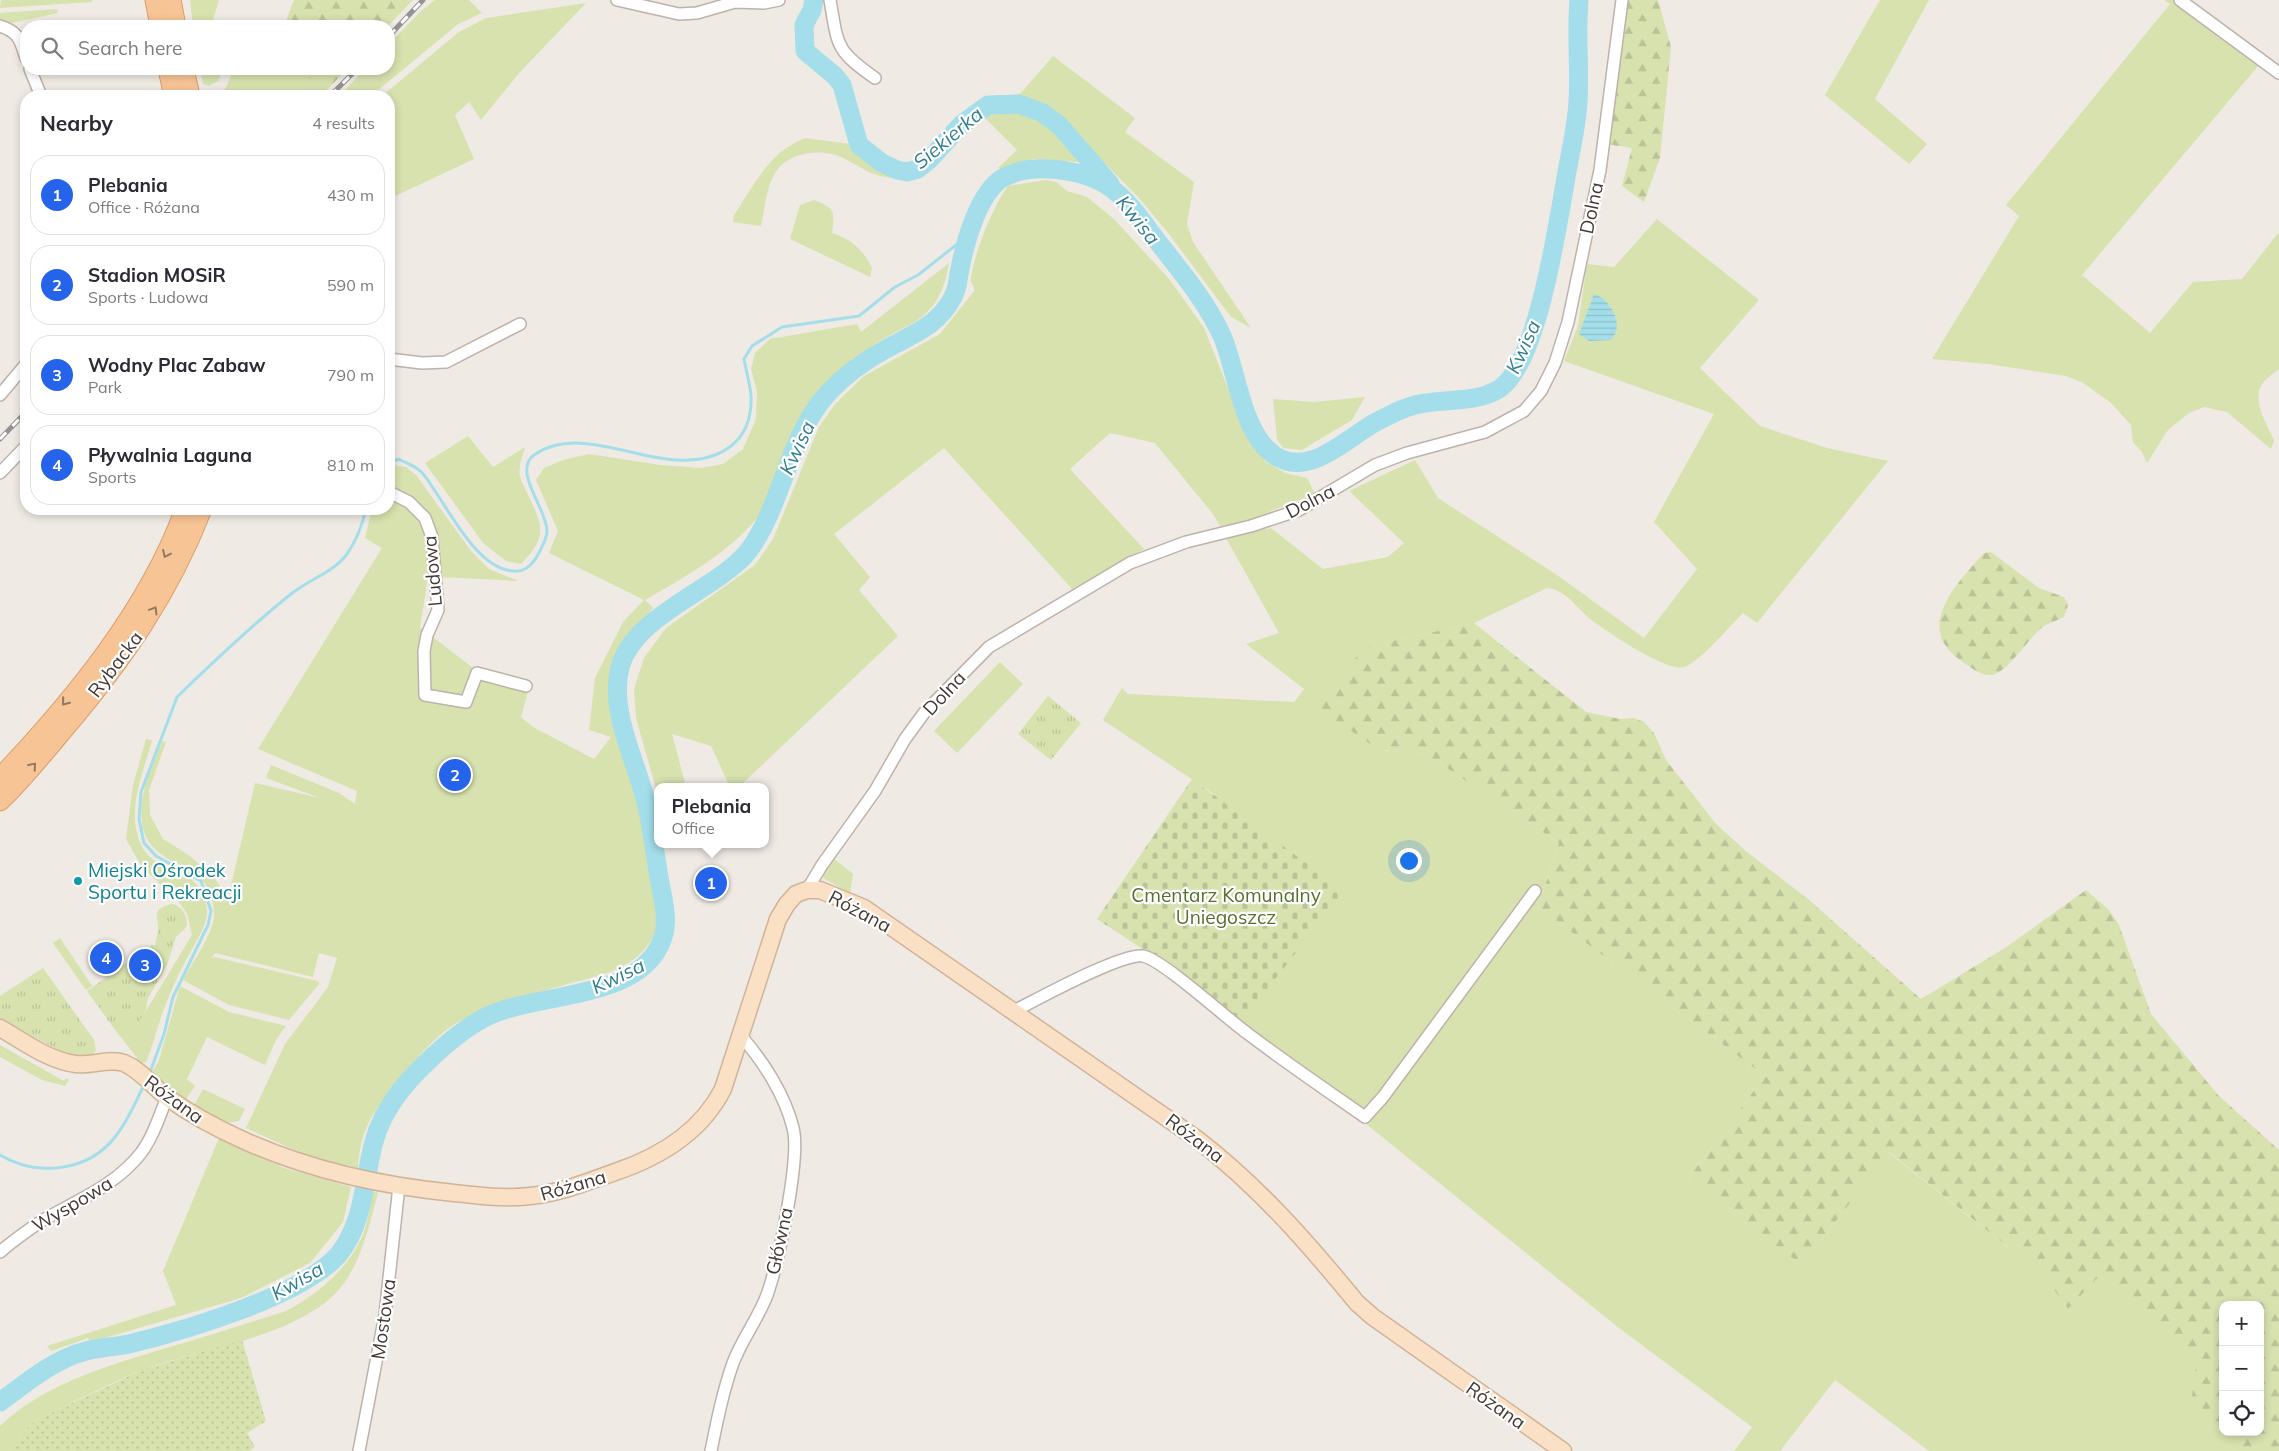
<!DOCTYPE html>
<html lang="en">
<head>
<meta charset="utf-8">
<style>
	:root { --surface:#fff; --page:#f7f7f7; --text:#2b2b33; --muted:#7c7c81; --line:#e1e1e2; --accent:#2563eb }
	body { margin:0; font-family:Mulish,sans-serif; background:var(--page); color:var(--text) }
	.controls { position:absolute; right:15px; bottom:15px; display:grid; overflow:hidden; border-radius:10px; box-shadow:0 2px 8px #0003 }
	.controls button { width:45px; height:45px; display:grid; place-items:center; padding:0; border:0; border-bottom:1px solid var(--line); background:var(--surface); color:var(--text); font:25px sans-serif }
	.you { position:absolute; left:1408px; top:860px; width:18px; height:18px; margin:-12px; border:4px solid #fff; border-radius:50%; background:#1a73e8; box-shadow:0 0 0 8px #1a73e833 }
	.badge { display:grid; place-items:center; width:32px; height:32px; border-radius:50%; background:var(--accent); color:#fff; font-size:16px; font-weight:700 }
	.pin { position:absolute; translate:-50% -50%; border:2px solid #fff; box-shadow:0 1px 5px #0006 }
	.popup { position:absolute; left:654px; top:783px; width:115px; height:65px; box-sizing:border-box; display:grid; place-content:center; border-radius:10px; background:var(--surface); filter:drop-shadow(0 1px 4px #0005); font-size:16px; white-space:nowrap; color:var(--muted) }
	.popup b { font-size:19px; color:var(--text) }
	.popup::after { content:''; position:absolute; left:50%; top:100%; margin-left:-10px; border:10px solid transparent; border-top-color:var(--surface) }
	.list { margin:0; padding:0; list-style:none }
	h2 { display:flex; justify-content:space-between; align-items:center; height:65px; margin:0; padding:0 20px; font-size:21px }
	h2 small { font-size:16px; font-weight:400; color:var(--muted) }
	.list li { display:grid; grid-template-columns:32px 1fr auto; gap:15px; align-items:center; box-sizing:border-box; height:80px; margin:0 10px 10px; padding:0 10px; border:1px solid var(--line); border-radius:20px }
	.list b { display:block; font-size:19px; white-space:nowrap }
	.list p { margin:0; font-size:16px; white-space:nowrap; color:var(--muted) }
	.list em { font-size:16px; font-style:normal; color:var(--muted) }
	.icon { flex:none; width:28px; height:28px; fill:none; stroke:currentColor; stroke-width:2; stroke-linecap:round; stroke-linejoin:round }
	.map { position:relative; flex:none; width:2279px; height:1451px; overflow:hidden }
	.search { position:absolute; background:var(--surface); box-shadow:0 2px 8px #0003; left:20px; top:20px; width:375px; height:55px; display:flex; align-items:center; gap:12px; box-sizing:border-box; padding:0 18px; border-radius:20px; color:var(--muted); font-size:19px }
	.panel { position:absolute; background:var(--surface); box-shadow:0 2px 8px #0003; left:20px; top:90px; width:375px; height:425px; border-radius:20px }
	.map>svg:first-child { display:block }
</style>
</head>
<body>
<div class="map">
<svg width="2279" height="1451" viewBox="0 0 2279 1451">
	<defs>
		<pattern id="forest-firs" width="22" height="20" patternUnits="userSpaceOnUse" patternTransform="scale(1.25)"><rect width="22" height="20" fill="#d7e2af"/><path d="M5 1l3.5 6h-7zM16 11l3.5 6h-7z" fill="#bac397"/></pattern>
		<pattern id="cemetery-stones" width="16" height="16" patternUnits="userSpaceOnUse" patternTransform="scale(1.25)"><rect width="16" height="16" fill="#d7e2af"/><path d="M2 7V4a2 2 0 0 1 4 0v3zM10 15v-3a2 2 0 0 1 4 0v3z" fill="#bac397"/></pattern>
		<pattern id="park-tufts" width="24" height="20" patternUnits="userSpaceOnUse" patternTransform="scale(1.25)"><rect width="24" height="20" fill="#d7e2af"/><path d="M3 7l-1-3M5 7V3M7 7l1-3M15 17l-1-3M17 17v-4M19 17l1-3" fill="none" stroke="#bac397"/></pattern>
		<pattern id="garden-dots" width="8" height="8" patternUnits="userSpaceOnUse" patternTransform="scale(1.25)"><rect width="8" height="8" fill="#d7e2af"/><path d="M2 2h.1M6 6h.1" fill="none" stroke="#bac397" stroke-width="1.8" stroke-linecap="round"/></pattern>
		<pattern id="water-rules" width="6" height="5" patternUnits="userSpaceOnUse" patternTransform="scale(1.25)"><rect width="6" height="5" fill="#a3deea"/><path d="M0 2.5h6" fill="none" stroke="#8ebfc9"/></pattern>
	</defs>
	<rect width="100%" height="100%" fill="#f0eae4"/>
	<g fill="#d7e2af">
		<path d="M1 0H93L92 2 0 8Z"/>
		<path d="M190 0H219L211 26H193Z"/>
		<path d="M435 0H469L482 13 458 24 371 96H339L365 69H389V44L421 11Z"/>
		<path d="M1880 0H1929L1875 99 1927 144 1909 164 1825 95Z"/>
		<path d="M2164 0H2174L2259 65 2082 275 2150 333 2193 282 2242 279 2279 232V369C2273 374 2262 381 2260 388 2254 405 2267 425 2274 440L2271 449 2227 412 2204 407 2189 413 2168 430 2147 463 2142 452 2133 442 2131 425 2110 402 2083 383 2066 376 1988 364 1932 359 2019 216 2006 205 2170 4Z"/>
		<path d="M586 3 520 72 481 120 469 102 455 115 474 159 389 199V96H382L459 32 486 18Z"/>
		<path d="M57 9 58 13 12 23 0 20V13Z"/>
		<path d="M1053 56 1135 118 1125 132 1194 182 1187 224 1193 242 1251 328 1231 317 1169 234 1139 198 1060 118 1038 102 1012 96 1021 93Z"/>
		<path d="M200 69H223L218 81 209 86 203 84Z"/>
		<path d="M234 69H300L324 93 321 96H222Z"/>
		<path d="M1011 108C1037 110 1067 134 1081 156L1077 162 1033 159 1007 172 998 168 1017 150 984 117 950 150C958 135 970 116 987 110 994 107 1004 109 1011 108Z"/>
		<path d="M805 138 851 144 867 159 901 176 916 178C902 179 888 179 874 174 861 169 850 160 836 155 817 149 789 153 777 170 766 185 765 208 761 226L733 222 734 215C755 184 769 152 805 138Z"/>
		<path d="M1046 180 1056 182 1067 191 1087 197 1114 219 1170 280 1204 328 1247 436 1265 461 1285 473 1307 478 1315 494 1222 530 1213 514 1155 443 1110 433 1070 469 1144 549 1072 589 944 448 834 534 870 577 859 590 898 636 739 787H730L711 746 672 734 686 787H657V792L636 718 634 689 644 658 666 628 755 565 773 539 819 427 835 404 864 376 940 334 975 290C973 286 971 283 971 279 973 256 994 204 1008 186Z"/>
		<path d="M814 200C835 208 835 211 832 233 853 240 862 249 872 268L870 277 790 239 800 205Z"/>
		<path d="M1657 219 1759 300 1700 368 1760 426 1827 448 1888 461 1757 623 1743 613C1730 626 1700 662 1684 667 1668 673 1604 630 1590 619 1576 607 1566 590 1547 588L1474 623 1365 647 1379 750 1426 754 1559 843 1538 907 1765 1076 1687 1180 1802 1265 1888 1152 2044 1276 2068 1309 2102 1272 2197 1364 2193 1396 2234 1451H1929L1835 1380 1780 1451H1734L1752 1427 1619 1328 1241 1023 1214 794 1103 720 1122 688 1128 694 1294 702 1304 689 1246 644 1279 633 1226 538 1271 528 1323 569 1388 557 1404 543 1349 491 1415 460 1438 498 1557 575 1644 638 1697 569 1654 522 1714 414 1564 361 1578 326 1587 264 1614 267Z"/>
		<path d="M949 263C946 280 941 299 928 311 916 325 895 331 880 341 856 357 830 378 811 401 791 426 786 468 772 495 749 542 688 575 645 600L653 608 617 656 609 686 636 791 659 922C654 937 647 950 634 959 615 973 594 977 571 983 534 994 495 1003 460 1021 437 1033 412 1063 396 1084 371 1115 361 1128 358 1168L310 1157 246 1128 285 1044 328 987 337 958 319 953 313 977 215 953 211 959 214 957 318 981 319 984 289 1020 229 1005 183 980C192 963 214 933 214 915 215 847 128 880 143 795 146 777 156 758 162 741L166 742 149 790 150 815 163 839 190 856 215 879 228 898 255 783 320 798 266 778 271 765 339 793 355 804 357 791 258 749 382 548 365 538 372 509H389V498C444 520 427 581 420 627L473 668 530 684 521 717 533 727 594 759 611 737 589 730 595 678 623 622 644 600 549 553 558 531 536 480 544 468 563 460 589 454 660 465 701 468 723 464 743 449 756 419 757 391 751 369 755 353 770 339 857 324 861 332Z"/>
		<path d="M1365 397 1352 420 1325 436 1302 450 1283 448 1277 439 1273 399 1314 402Z"/>
		<path d="M468 436 493 467 525 447C522 457 518 467 520 477 522 483 526 490 528 495 544 528 547 537 521 564L506 561 483 543 425 463Z"/>
		<path d="M393 465 406 467 416 475 471 551 489 569 518 581 440 577 427 512 416 500 389 486V469Z"/>
		<path d="M1000 662 1023 684 957 753 934 731Z"/>
		<path d="M146 739 152 740C144 771 128 805 138 837 150 880 202 860 207 910 208 921 201 933 196 942 183 964 172 987 163 1011 157 1028 153 1045 146 1062L141 1063 113 1027H132L138 1024 192 935 187 913 178 901 142 867 126 839 133 785Z"/>
		<path d="M833 858 853 874 850 893 823 878Z"/>
		<path d="M60 938 92 986 86 990 53 943Z"/>
		<path d="M180 986 229 1012 286 1026 276 1040 265 1065 207 1037 187 1079 195 1086 186 1099 158 1078 153 1071 159 1060Z"/>
		<path d="M0 1045 64 1081 66 1078 69 1080 65 1086 42 1080 0 1057Z"/>
		<path d="M203 1089 245 1109 239 1121 227 1123 193 1107Z"/>
		<path d="M219 1138 284 1168 351 1187 343 1222 310 1263 241 1298 91 1342 88 1338 51 1351 47 1346 176 1305 163 1271Z"/>
		<path d="M373 1192H378C369 1227 360 1270 333 1296 288 1338 200 1349 143 1370 107 1384 71 1404 36 1420L29 1426 9 1451H0V1426C48 1380 118 1363 180 1344 216 1334 251 1322 286 1311 319 1293 346 1271 362 1237 368 1223 370 1206 373 1192Z"/>
	</g>
	<g fill="url(#forest-firs)" fill-rule="evenodd">
		<path d="M294 0H413L388 26H284Z"/>
		<path d="M1627 0H1658L1671 47 1660 158 1644 202 1622 186 1632 148 1606 144Z"/>
		<path d="M300 69H347L324 93Z"/>
		<path d="M1991 552 2039 588 2064 597 2068 605 2064 617C2056 621 2046 624 2040 629 2028 640 2005 675 1991 675 1980 676 1969 666 1960 660 1913 627 1958 582 1984 553Z"/>
		<path d="M1474 623 1586 712 1620 719 1634 718 1644 722 1654 733 1666 760 1716 824 1747 852 1808 899 1921 999 2005 948 2086 890 2109 910 2119 925 2151 1014 2218 1095 2279 1150V1451H2234L2192 1396 2196 1364 2102 1273 2068 1309 2044 1276 1889 1152 1802 1265 1687 1180 1765 1076 1538 907 1559 843 1426 754 1379 750 1315 706 1365 647ZM2223 1305H2260V1432H2223Z"/>
	</g>
	<path fill="url(#cemetery-stones)" d="M1192 779 1344 891 1241 1023 1173 969 1097 919Z"/>
	<g fill="url(#park-tufts)">
		<path d="M1048 696 1081 723 1051 760 1018 734Z"/>
		<path d="M172 904C183 907 187 914 187 926L176 937 167 965 148 998 146 1010 138 1024 132 1027H113L87 991 138 955 144 961 151 945H155C156 941 157 936 158 932 159 916 150 909 172 904Z"/>
		<path d="M43 968 94 1040 96 1050 92 1055 74 1058 0 1019V996Z"/>
	</g>
	<path fill="url(#garden-dots)" d="M242 1340 266 1421 247 1433 255 1447 249 1451H9L29 1426 36 1420 142 1370Z"/>
	<path fill="url(#water-rules)" d="M1594 294C1611 299 1626 328 1610 340L1589 341 1579 334Z"/>
	<g fill="none" stroke-linecap="round" stroke-linejoin="round">
		<g stroke="#a3deea" stroke-width="3">
			<path d="M389 463 399 459C405 463 413 465 419 470 425 474 430 484 435 491 452 516 480 570 514 571 523 572 531 566 536 558 540 551 547 539 547 531 547 509 512 471 534 455 575 426 634 459 678 460 720 462 753 442 751 396 750 383 746 371 744 359L752 346 782 327 859 316 895 287 918 275 970 234"/>
			<path d="M149 1075 164 1034 173 997 208 925 211 911 201 881 156 856 144 843 139 819 141 792 177 697C214 661 251 626 291 594 309 579 333 573 347 554 357 540 362 526 366 509"/>
			<path d="M0 1155C37 1177 88 1172 115 1137 128 1121 136 1101 145 1083"/>
		</g>
		<g stroke="#a3deea" stroke-width="19">
			<path d="M814 0 812 10 804 25 805 51 835 76 842 85 859 145 882 163 897 170 907 172 918 169 929 160 961 125 988 105 1018 104 1041 112 1059 125 1110 184"/>
			<path d="M0 1402C26 1383 54 1359 86 1351 100 1347 115 1347 129 1344 183 1331 303 1296 339 1254 361 1226 363 1193 370 1159 373 1142 380 1121 390 1106 407 1077 455 1033 484 1018 532 993 624 1001 656 952 671 929 665 908 660 883 655 855 652 826 645 798 635 759 611 714 619 672 630 613 724 589 752 546 784 498 789 435 829 392 845 375 866 360 886 349 913 334 938 326 953 297 960 281 956 286 960 269 965 242 978 195 1001 179 1030 161 1084 169 1111 188 1130 202 1144 224 1158 242 1182 273 1207 302 1223 338 1237 372 1242 433 1274 455 1309 479 1345 439 1376 422 1388 416 1402 408 1415 405 1442 398 1475 404 1499 389 1539 363 1558 220 1567 172 1571 149 1577 124 1578 101 1580 67 1576 34 1579 0"/>
		</g>
		<defs>
			<g id="street">
				<path d="M617 0 679 14 697 13 735 2 764 3 779 0"/>
				<path d="M830 0C838 46 835 50 875 78"/>
				<path d="M2180 0 2279 73"/>
				<path d="M0 26C19 32 20 40 26 58"/>
				<path d="M30 69 41 96"/>
				<path d="M389 359 422 363 446 362 520 324"/>
				<path d="M0 395 26 364"/>
				<path d="M0 473 26 446"/>
				<path d="M389 492 409 502 425 518 432 537 438 610 427 635 424 651 425 695 466 702 477 673 526 686"/>
				<path d="M807 890 822 865 875 791 905 739 924 713 989 647 1130 563 1186 542 1251 526 1299 510 1375 465 1407 453 1485 432 1524 411 1541 391 1555 363 1568 322 1600 170 1622 0"/>
				<path d="M1014 1011C1038 999 1121 953 1143 956 1163 960 1226 1018 1247 1033 1285 1062 1325 1089 1365 1117L1383 1097 1535 891"/>
				<path d="M0 1252C14 1240 28 1230 43 1220 78 1200 115 1186 141 1153 153 1137 160 1115 167 1097"/>
				<path d="M359 1451 385 1315 399 1186"/>
				<path d="M711 1451C717 1421 723 1391 733 1363 742 1339 758 1319 767 1295 778 1264 801 1157 793 1128 785 1095 763 1061 741 1036"/>
			</g>
			<path id="secondary" d="M0 1028C23 1041 49 1061 76 1064 91 1066 109 1058 124 1063 141 1070 153 1087 168 1098 192 1115 218 1129 245 1141 312 1171 382 1186 454 1193 480 1196 505 1199 530 1196 559 1193 588 1182 615 1172 660 1157 701 1132 723 1089L778 919 787 904 796 894 807 890H820L864 908 1197 1139C1260 1188 1307 1242 1357 1303L1373 1317 1563 1451"/>
			<g id="primary">
				<path d="M155 0 160 26"/>
				<path d="M171 0 176 26"/>
				<path d="M168 69 174 96"/>
				<path d="M184 69 190 96"/>
				<path d="M0 778C73 701 149 609 185 509"/>
				<path d="M0 801C23 779 43 754 63 730 122 661 169 594 202 509"/>
			</g>
		</defs>
		<use href="#street" stroke="#beb2aa" stroke-width="14"/>
		<use href="#secondary" stroke="#d0b499" stroke-width="19"/>
		<use href="#primary" stroke="#da9d68" stroke-width="21"/>
		<use href="#street" stroke="#fff" stroke-width="11"/>
		<use href="#secondary" stroke="#fae0c4" stroke-width="16"/>
		<use href="#primary" stroke="#f7c496" stroke-width="19"/>
		<defs>
			<g id="rail">
				<path d="M389 36 423 0"/>
				<path d="M330 96 357 69"/>
				<path d="M0 439 26 412"/>
			</g>
		</defs>
		<use href="#rail" stroke="#939393" stroke-width="5"/>
		<use href="#rail" stroke="#fff" stroke-width="3" stroke-dasharray="9" stroke-linecap="butt"/>
	</g>
	<defs><path id="oneway-chevron" d="M-2-3.5L2.5 0L-2 3.5" fill="none" stroke-width="1.6" stroke-linecap="round" stroke-linejoin="round" transform="scale(1.25)"/></defs>
	<g stroke="#937860">
		<use href="#oneway-chevron" transform="translate(166 554) rotate(115)"/>
		<use href="#oneway-chevron" transform="translate(154 610) rotate(-59)"/>
		<use href="#oneway-chevron" transform="translate(65 702) rotate(129)"/>
		<use href="#oneway-chevron" transform="translate(33 766) rotate(-49)"/>
	</g>
	<circle fill="#0f9aa8" stroke="#fff" stroke-width="2" cx="78" cy="881" r="5"/>
	<g text-anchor="middle" stroke-width="4.5" stroke-linejoin="round" paint-order="stroke">
		<g font-size="19" fill="#423934" stroke="#fff">
			<text transform="translate(1591 208) rotate(-78)" y="7">Dolna</text>
			<text transform="translate(1310 501) rotate(-27)" y="7">Dolna</text>
			<text transform="translate(432 571) rotate(-95)" y="7">Ludowa</text>
			<text transform="translate(115 664) rotate(-53)" y="7">Rybacka</text>
			<text transform="translate(944 693) rotate(-47)" y="7">Dolna</text>
			<text transform="translate(860 911) rotate(28)" y="7">Różana</text>
			<text transform="translate(174 1099) rotate(36)" y="7">Różana</text>
			<text transform="translate(1195 1138) rotate(37)" y="7">Różana</text>
			<text transform="translate(573 1185) rotate(-16)" y="7">Różana</text>
			<text transform="translate(72 1204) rotate(-31)" y="7">Wyspowa</text>
			<text transform="translate(779 1241) rotate(-78)" y="7">Główna</text>
			<text transform="translate(383 1319) rotate(-82)" y="7">Mostowa</text>
			<text transform="translate(1496 1405) rotate(35)" y="7">Różana</text>
		</g>
		<g font-size="19" fill="#0d838f" stroke="#fff" text-anchor="start">
			<text x="88" y="877">Miejski Ośrodek<tspan x="88" dy="22">Sportu i Rekreacji</tspan></text>
		</g>
		<g font-size="19" fill="#556f2c" stroke="#fff">
			<text x="1226" y="902">Cmentarz Komunalny<tspan x="1226" dy="22">Uniegoszcz</tspan></text>
		</g>
		<g font-size="20" font-style="italic" fill="#307e8f" stroke="#fff">
			<text transform="translate(948 138) rotate(-40)" y="7">Siekierka</text>
			<text transform="translate(1138 220) rotate(51)" y="7">Kwisa</text>
			<text transform="translate(1523 347) rotate(-66)" y="7">Kwisa</text>
			<text transform="translate(797 448) rotate(-65)" y="7">Kwisa</text>
			<text transform="translate(618 976) rotate(-26)" y="7">Kwisa</text>
			<text transform="translate(297 1281) rotate(-30)" y="7">Kwisa</text>
		</g>
	</g>
</svg>
<div class="controls">
<button>+</button>
<button>−</button>
<button><svg class="icon" aria-label="locate" viewBox="0 0 24 24"><circle cx="12" cy="12" r="6"/><path d="M12 2v4M12 18v4M2 12h4M18 12h4"/></svg></button>
</div>
<div class="you"></div>
<div class="pin badge" style="left:711px;top:883px">1</div>
<div class="popup"><b>Plebania</b>Office</div>
<div class="pin badge" style="left:455px;top:775px">2</div>
<div class="pin badge" style="left:145px;top:965px">3</div>
<div class="pin badge" style="left:106px;top:958px">4</div>
<div class="search"><svg class="icon" aria-label="search" viewBox="0 0 24 24"><circle cx="10" cy="10" r="6"/><path d="M15 15l6 6"/></svg>Search here</div>
<section class="panel">
<h2>Nearby<small>4 results</small></h2>
<ul class="list">
<li><span class="badge">1</span><div><b>Plebania</b><p>Office · Różana</p></div><em>430 m</em></li>
<li><span class="badge">2</span><div><b>Stadion MOSiR</b><p>Sports · Ludowa</p></div><em>590 m</em></li>
<li><span class="badge">3</span><div><b>Wodny Plac Zabaw</b><p>Park</p></div><em>790 m</em></li>
<li><span class="badge">4</span><div><b>Pływalnia Laguna</b><p>Sports</p></div><em>810 m</em></li>
</ul>
</section>
</div>
</body>
</html>
